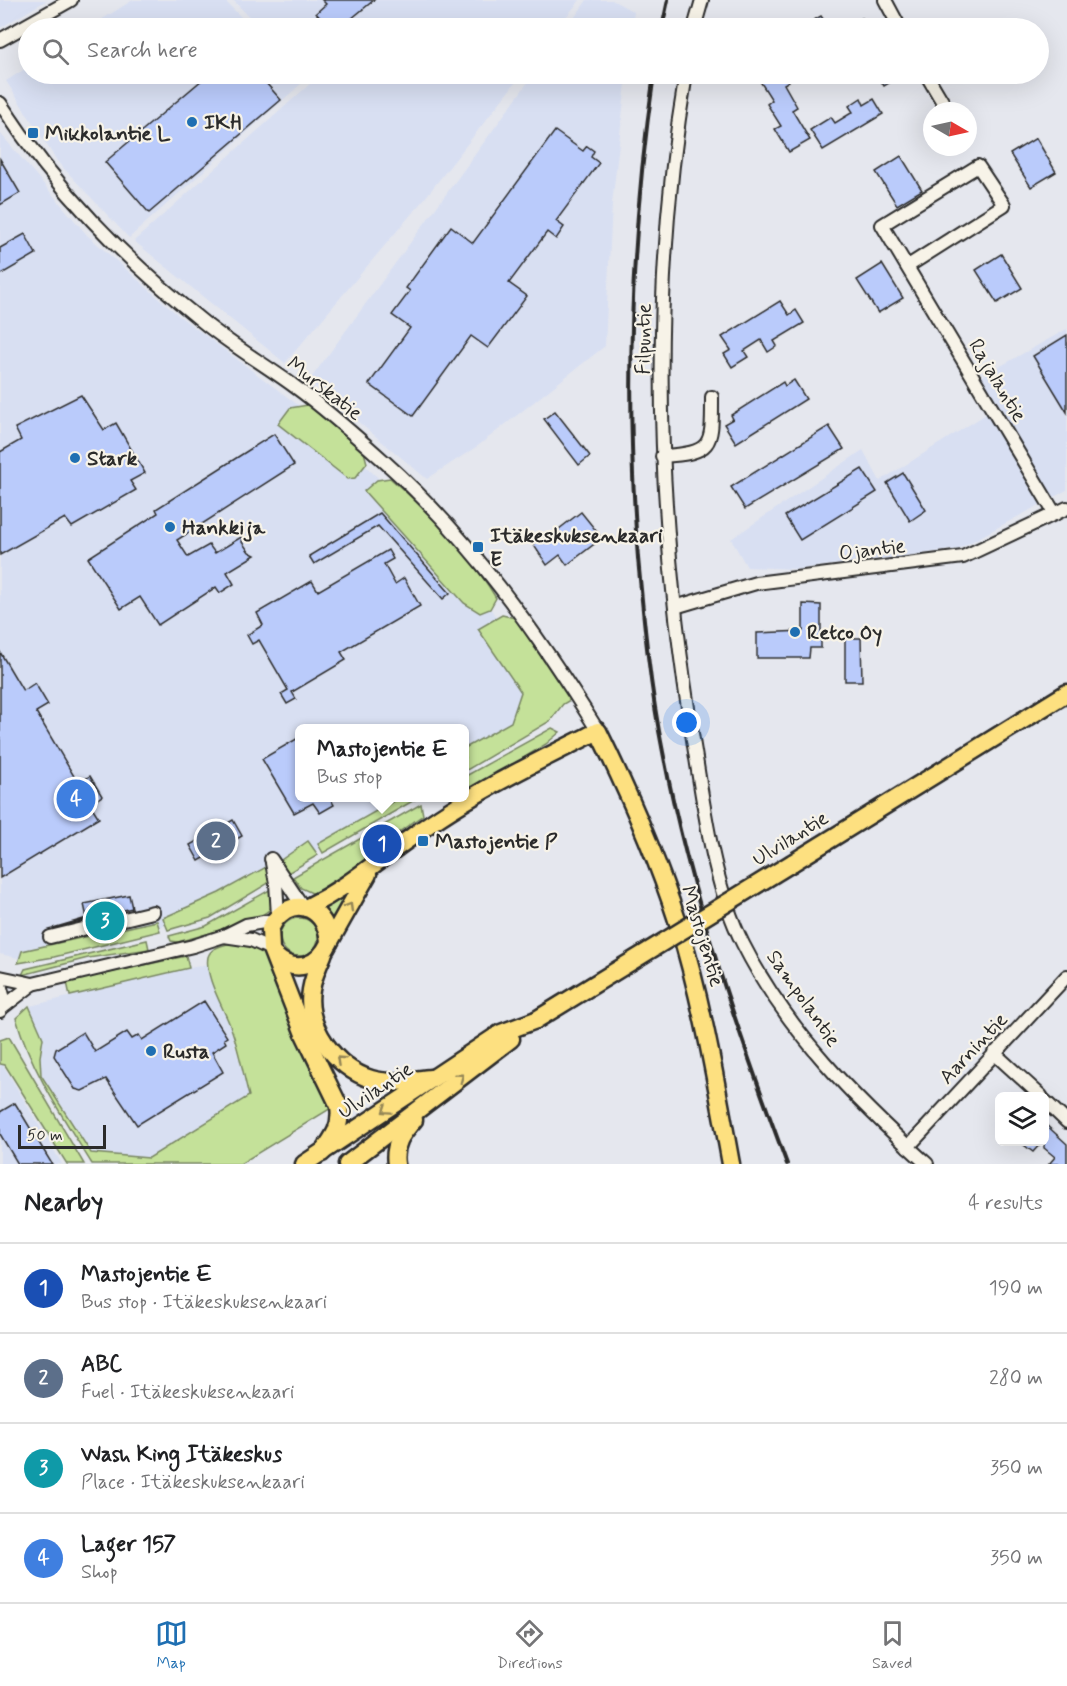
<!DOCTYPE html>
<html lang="en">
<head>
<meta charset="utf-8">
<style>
	:root { --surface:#fff; --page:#f2f2f2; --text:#202124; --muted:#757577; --line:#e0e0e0; --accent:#1f6fb2 }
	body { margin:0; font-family:Mynerve,sans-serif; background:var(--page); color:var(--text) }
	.controls { position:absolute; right:18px; bottom:18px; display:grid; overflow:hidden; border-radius:9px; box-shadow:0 6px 24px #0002 }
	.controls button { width:54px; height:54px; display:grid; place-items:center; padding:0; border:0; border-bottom:2px solid var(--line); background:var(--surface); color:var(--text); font:30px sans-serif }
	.compass { position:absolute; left:923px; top:102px; width:54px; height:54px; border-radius:50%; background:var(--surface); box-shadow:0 6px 24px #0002; rotate:99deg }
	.scale { position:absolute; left:18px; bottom:15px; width:88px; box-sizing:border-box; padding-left:6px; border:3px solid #2b2b2b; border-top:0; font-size:16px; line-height:21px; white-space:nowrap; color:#2b2b2b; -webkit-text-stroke:4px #f7f3e8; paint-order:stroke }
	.you { position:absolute; left:687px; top:723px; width:21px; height:21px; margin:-15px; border:4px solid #fff; border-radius:50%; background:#1a73e8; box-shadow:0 0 0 9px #1a73e833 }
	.badge { display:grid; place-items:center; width:39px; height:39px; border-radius:50%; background:var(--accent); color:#fff; font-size:20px; font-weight:700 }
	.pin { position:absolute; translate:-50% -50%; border:3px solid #fff; box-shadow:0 2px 6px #0006 }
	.popup { position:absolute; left:295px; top:724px; width:174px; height:78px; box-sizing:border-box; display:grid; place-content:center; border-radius:9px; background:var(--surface); filter:drop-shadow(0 2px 4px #0005); font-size:20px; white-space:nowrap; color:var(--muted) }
	.popup b { font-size:22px; color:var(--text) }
	.popup::after { content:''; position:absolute; left:50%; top:100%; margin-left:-12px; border:12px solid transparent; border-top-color:var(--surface) }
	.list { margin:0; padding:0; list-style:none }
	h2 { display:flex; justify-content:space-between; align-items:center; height:78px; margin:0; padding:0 24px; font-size:26px }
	h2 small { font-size:20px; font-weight:400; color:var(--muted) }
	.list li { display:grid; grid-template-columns:39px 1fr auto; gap:18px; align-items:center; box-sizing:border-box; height:90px; padding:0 24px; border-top:2px solid var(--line) }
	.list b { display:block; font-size:22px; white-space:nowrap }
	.list p { margin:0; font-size:20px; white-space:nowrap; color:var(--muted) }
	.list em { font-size:20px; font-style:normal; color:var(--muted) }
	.icon { flex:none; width:33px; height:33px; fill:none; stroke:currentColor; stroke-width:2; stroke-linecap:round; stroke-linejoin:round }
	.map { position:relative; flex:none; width:1067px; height:1164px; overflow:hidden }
	.search { position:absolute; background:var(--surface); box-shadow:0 6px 24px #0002; left:18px; right:18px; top:18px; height:66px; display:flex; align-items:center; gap:15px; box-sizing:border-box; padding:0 21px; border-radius:33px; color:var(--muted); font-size:22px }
	.sheet { height:438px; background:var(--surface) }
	nav { display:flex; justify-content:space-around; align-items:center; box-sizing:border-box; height:84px; border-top:2px solid var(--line); background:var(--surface); font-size:16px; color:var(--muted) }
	nav a { display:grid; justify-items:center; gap:3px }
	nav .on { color:var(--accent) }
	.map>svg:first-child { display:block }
</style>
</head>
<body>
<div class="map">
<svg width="1067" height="1164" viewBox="0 0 1067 1164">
	<rect width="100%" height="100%" fill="#e5e7ee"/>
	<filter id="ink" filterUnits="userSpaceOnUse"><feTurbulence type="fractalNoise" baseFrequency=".0167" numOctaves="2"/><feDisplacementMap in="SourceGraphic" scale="12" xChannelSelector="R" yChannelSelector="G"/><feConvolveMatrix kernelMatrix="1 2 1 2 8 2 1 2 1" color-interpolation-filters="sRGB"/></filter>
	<g filter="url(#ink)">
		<g fill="#d8dff2">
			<path d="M0 0H47L0 28Z"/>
			<path d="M133 0H224L252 28H88Z"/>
			<path d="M233 0H580L557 28H260Z"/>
			<path d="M587 0H612L634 12 632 28H567Z"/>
			<path d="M28 67V74H295L303 82 129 238 57 161 6 81Z"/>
			<path d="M303 74H522L425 198 285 363 134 241 311 83Z"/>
			<path d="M534 74H627L612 204 605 346 479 445 427 479 309 381Z"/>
			<path d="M0 133 87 235 178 315 306 411 442 537 542 685 533 725 465 764 464 728H300V798H408L195 919 18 958 0 954Z"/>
			<path d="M1067 329V490L958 549 799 569 747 567 731 539 863 450 880 481 999 406 981 377Z"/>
			<path d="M207 964 214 989 230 1027 249 1095 148 1158 92 1153 42 1075 40 1058 43 1038 30 1006Z"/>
			<path d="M0 1065H3L62 1164H0Z"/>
		</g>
		<g fill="#c4e199" stroke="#788662" stroke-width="1.5">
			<path d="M308 405 364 452 367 463 355 478 348 479 278 424 290 408Z"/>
			<path d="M390 478C430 513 469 553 496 598L490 609 480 613 464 603 364 491 377 480Z"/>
			<path d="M502 615 515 618 570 700 563 704 550 721 465 771V748L511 722 521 692 478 629Z"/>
			<path d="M552 728 560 732 546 744 465 794 464 777Z"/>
			<path d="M399 798 416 799 323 853 318 844Z"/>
			<path d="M421 804 423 815 382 844 373 858 324 892 312 893 301 888 293 877Z"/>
			<path d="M308 841 318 855 288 873 281 860Z"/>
			<path d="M268 866 272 881 210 918 168 930 163 918 219 893Z"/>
			<path d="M355 887 333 922 320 907Z"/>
			<path d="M273 888C273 896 275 904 269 910 255 923 198 936 178 942L171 941 169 936 206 926Z"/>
			<circle cx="299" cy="937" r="19"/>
			<path d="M157 921 160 931 54 957 18 963 22 951Z"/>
			<path d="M147 940 149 949 88 958 22 975 25 969Z"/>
			<path d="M230 943H249L263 949 333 1107 240 1164H92C63 1117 32 1072 16 1018L29 1006 43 1038 40 1057 41 1075 91 1153 149 1158 249 1096C243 1073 239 1050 231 1028 225 1010 204 977 208 957 211 947 222 946 230 943Z"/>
			<path d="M186 956 189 968 70 996 67 982Z"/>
			<path d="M9 1037 84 1164H67L5 1065 0 1064V1040Z"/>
		</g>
		<g fill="#bacbfb" stroke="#2b2b2b" stroke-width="1.5">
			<path d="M322 0H374L340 28H329L316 13 326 4Z"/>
			<path d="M821 16 829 28H800Z"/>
			<path d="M862 18 868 28H844Z"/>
			<path d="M209 74H258L281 100 149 213 105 162Z"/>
			<path d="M766 74H784L789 81 784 84 797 107 792 110 810 140 789 152 775 129 781 126 767 104 772 100 758 78Z"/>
			<path d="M877 74H904L884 86Z"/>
			<path d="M861 98 864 105 874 99 883 114 823 150 810 130 831 117 835 123 853 112 849 106Z"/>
			<path d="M555 131 583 151 587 146 594 151 591 157 599 163 556 221 564 227 556 239 547 232 509 283 527 296 488 348 471 336 413 416 369 384 410 328 392 315 410 291 406 288 451 226 473 243Z"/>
			<path d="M1036 138 1056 172 1031 187 1010 154Z"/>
			<path d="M901 156 922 190 897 205 876 172Z"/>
			<path d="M0 159 20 193 0 205Z"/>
			<path d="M25 234 36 254 0 275V248Z"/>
			<path d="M1001 254 1022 288 997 303 976 270Z"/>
			<path d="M882 264 903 298 878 313 857 280Z"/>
			<path d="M780 301 789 315 796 310 804 323 774 341 777 346 768 352 761 340 744 351 748 357 732 367 724 354 731 350 722 337Z"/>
			<path d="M1067 335V412L1033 356Z"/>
			<path d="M794 380 806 399 736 443 724 424 733 419 731 415 783 382 785 386Z"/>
			<path d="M81 395 104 430 116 423 145 473 130 481 136 490 72 527 65 518 0 555V452L21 440 15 428Z"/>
			<path d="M555 411 590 456 579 465 544 419Z"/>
			<path d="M829 426 844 449 745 509 731 487Z"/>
			<path d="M274 434 294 465 177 540 188 557 209 545 215 553 243 536 242 542 249 552 255 555 227 572 234 584 220 593 216 587 158 625 140 597 121 609 88 558 158 513 156 509Z"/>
			<path d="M862 469 877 492 800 540 785 516Z"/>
			<path d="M903 473 926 510 910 521 887 483Z"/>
			<path d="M581 512 602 538 567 565 560 555 547 565 533 544 543 536 546 539Z"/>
			<path d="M380 513 450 593 443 599 378 526 314 564 309 556Z"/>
			<path d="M388 550 393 559 384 564 395 584 404 578 420 606 341 652 346 660 292 692 296 699 287 704 281 694 288 690 259 640 252 644 247 635 263 625 257 613 312 581 318 591Z"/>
			<path d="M803 604 821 605V648H810L809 658H757V633L803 631Z"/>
			<path d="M845 638H861L862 681H845Z"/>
			<path d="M0 652 23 691 35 683 48 705 36 712 78 783 90 776 102 796 90 804 99 818 0 878Z"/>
			<path d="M300 737V798H330L334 805 320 813 313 803 294 813 262 759Z"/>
			<path d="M233 820 242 836 199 861 190 845Z"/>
			<path d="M129 895 132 908 53 928 87 918 84 904Z"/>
			<path d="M204 1001 227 1037 224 1039 226 1043 212 1052 223 1072 137 1125 106 1079 82 1091 75 1089 54 1056 56 1049 83 1032 95 1052 127 1032 132 1039 139 1035 142 1040Z"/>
			<path d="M15 1103 52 1164H18L0 1134V1112Z"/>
			<path d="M1044 1123 1067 1144V1164H1049L1055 1157 1044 1148Z"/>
			<path d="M1020 1142H1042L1033 1152Z"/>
		</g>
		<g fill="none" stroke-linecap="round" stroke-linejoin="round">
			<defs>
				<g id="minor">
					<path d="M885 0 900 28"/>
					<path d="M694 28 702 0"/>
					<path d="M0 40 71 0"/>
					<path d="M686 74C648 296 657 523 694 746 705 812 713 884 743 944 786 1030 857 1101 927 1164"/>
					<path d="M926 74 948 111"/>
					<path d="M0 103C57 190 121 256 202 321 231 345 264 364 294 386 326 409 356 436 385 462 470 538 538 634 598 731"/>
					<path d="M908 266 1004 205 978 166 882 225 1055 514"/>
					<path d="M662 456C714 453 712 445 712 397"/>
					<path d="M675 607 756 583 963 557 1067 508"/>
					<path d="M271 859 303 907"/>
					<path d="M272 863 276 883 278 916"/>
					<path d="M224 936 251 940 271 949"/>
					<path d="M50 937 153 912"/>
					<path d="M0 977 33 984 193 946 224 936 246 925 275 920"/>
					<path d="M0 984 4 999 0 1011"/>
					<path d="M2 1008 33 984"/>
					<path d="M994 1053 1041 1096"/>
					<path d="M1044 1100 1067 1122"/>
					<path d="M908 1147 1067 976"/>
				</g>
				<g id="major">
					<path d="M792 863 1067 693"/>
					<path d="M306 908C350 886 374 863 413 836 466 796 538 761 598 731 628 792 656 855 677 920 702 1000 716 1082 731 1164"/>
					<path d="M329 943 368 874"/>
					<path d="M323 955C318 966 313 977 311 990 305 1027 336 1068 371 1079 390 1085 411 1080 431 1078"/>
					<path d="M275 956C296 975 318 966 329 943 328 911 297 893 275 920L270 929 271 949 304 1034 339 1106C342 1126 334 1137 322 1153"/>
					<path d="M304 1164 501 1033 536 1020"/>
					<path d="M347 1164 511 1039"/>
					<path d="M396 1164C393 1145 402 1133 414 1120"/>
				</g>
			</defs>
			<use href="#minor" stroke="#2b2b2b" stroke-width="16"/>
			<use href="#major" stroke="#2b2b2b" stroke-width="21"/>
			<use href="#minor" stroke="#f7f3e8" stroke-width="12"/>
			<use href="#major" stroke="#fde080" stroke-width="16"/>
			<g stroke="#2b2b2b" stroke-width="4">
				<path d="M662 28 668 0"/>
				<path d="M654 74C630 237 625 394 638 558 644 623 650 688 663 752 690 893 737 1030 787 1164"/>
			</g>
			<defs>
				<path id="major-bridge" d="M536 1020 792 863"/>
			</defs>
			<use href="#major-bridge" stroke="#2b2b2b" stroke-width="21" stroke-linecap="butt"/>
			<use href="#major-bridge" stroke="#fde080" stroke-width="16"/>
		</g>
		<defs><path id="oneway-chevron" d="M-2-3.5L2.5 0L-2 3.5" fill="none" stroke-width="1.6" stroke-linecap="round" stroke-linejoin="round" transform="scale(1.5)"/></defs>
		<g stroke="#948656">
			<use href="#oneway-chevron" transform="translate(349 907) rotate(-60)"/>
			<use href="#oneway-chevron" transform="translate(340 1060) rotate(-137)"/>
			<use href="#oneway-chevron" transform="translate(460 1077) rotate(-37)"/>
			<use href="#oneway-chevron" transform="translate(386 1110) rotate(146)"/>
		</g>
	</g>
	<g fill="#1f6fb2" stroke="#f7f3e8" stroke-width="2">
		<circle cx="192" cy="122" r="6"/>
		<rect x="27" y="127" width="12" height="12" rx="3"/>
		<circle cx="75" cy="458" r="6"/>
		<circle cx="170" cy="527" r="6"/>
		<rect x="472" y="541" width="12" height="12" rx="3"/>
		<circle cx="795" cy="632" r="6"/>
		<rect x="417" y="835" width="12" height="12" rx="3"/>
		<circle cx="151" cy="1051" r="6"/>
	</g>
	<g text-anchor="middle" stroke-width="4.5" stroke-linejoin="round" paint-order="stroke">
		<g font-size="21" font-weight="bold" fill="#2b2b2b" stroke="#f7f3e8" text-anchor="start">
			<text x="204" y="129">IKH</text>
			<text x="45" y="140">Mikkolantie L</text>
			<text x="87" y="465">Stark</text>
			<text x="182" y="534">Hankkija</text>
			<text x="490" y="542">Itäkeskuksenkaari<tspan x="490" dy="24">E</tspan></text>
			<text x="807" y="639">Retco Oy</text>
			<text x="435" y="848">Mastojentie P</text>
			<text x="163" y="1058">Rusta</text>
		</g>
		<g font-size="21" fill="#2b2b2b" stroke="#f7f3e8">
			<text transform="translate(643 339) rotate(-89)" y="7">Filpuntie</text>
			<text transform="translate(998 380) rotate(59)" y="7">Rajalantie</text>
			<text transform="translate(325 388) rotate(38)" y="7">Murskatie</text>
			<text transform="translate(872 549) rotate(-7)" y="7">Ojantie</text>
			<text transform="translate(790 838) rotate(-32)" y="7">Ulvilantie</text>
			<text transform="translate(703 936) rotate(73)" y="7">Mastojentie</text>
			<text transform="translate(804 998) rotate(55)" y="7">Sampolantie</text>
			<text transform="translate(973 1048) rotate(-47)" y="7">Aarnintie</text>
			<text transform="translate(375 1090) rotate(-34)" y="7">Ulvilantie</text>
		</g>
	</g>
</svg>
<div class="controls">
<button><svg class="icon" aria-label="layers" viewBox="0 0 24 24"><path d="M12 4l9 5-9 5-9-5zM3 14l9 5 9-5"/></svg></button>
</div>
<svg class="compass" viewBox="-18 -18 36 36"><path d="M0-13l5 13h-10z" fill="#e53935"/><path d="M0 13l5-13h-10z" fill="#757577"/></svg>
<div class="scale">50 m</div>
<div class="you"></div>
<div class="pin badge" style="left:382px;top:844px;background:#1a4fb4">1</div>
<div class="popup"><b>Mastojentie E</b>Bus stop</div>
<div class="pin badge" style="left:216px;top:841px;background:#5c6f8a">2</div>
<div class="pin badge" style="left:105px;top:921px;background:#0f9aa8">3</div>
<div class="pin badge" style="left:76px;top:799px;background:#3f7fe0">4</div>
<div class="search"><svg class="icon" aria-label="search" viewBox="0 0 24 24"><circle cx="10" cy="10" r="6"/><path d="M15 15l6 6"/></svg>Search here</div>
</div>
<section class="sheet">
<h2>Nearby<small>4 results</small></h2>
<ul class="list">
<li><span class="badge" style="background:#1a4fb4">1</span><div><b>Mastojentie E</b><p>Bus stop · Itäkeskuksenkaari</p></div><em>190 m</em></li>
<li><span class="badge" style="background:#5c6f8a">2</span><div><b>ABC</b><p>Fuel · Itäkeskuksenkaari</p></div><em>280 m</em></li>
<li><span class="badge" style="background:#0f9aa8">3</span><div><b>Wash King Itäkeskus</b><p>Place · Itäkeskuksenkaari</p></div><em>350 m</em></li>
<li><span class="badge" style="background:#3f7fe0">4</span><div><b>Lager 157</b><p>Shop</p></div><em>350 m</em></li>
</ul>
</section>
<nav>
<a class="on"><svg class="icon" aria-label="map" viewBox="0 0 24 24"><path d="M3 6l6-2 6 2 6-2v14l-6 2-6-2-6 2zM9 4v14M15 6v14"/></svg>Map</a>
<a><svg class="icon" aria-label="directions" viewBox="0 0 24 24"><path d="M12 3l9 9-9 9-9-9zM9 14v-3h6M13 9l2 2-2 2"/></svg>Directions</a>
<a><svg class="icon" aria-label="saved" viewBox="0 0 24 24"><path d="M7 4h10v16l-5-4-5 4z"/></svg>Saved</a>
</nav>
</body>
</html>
